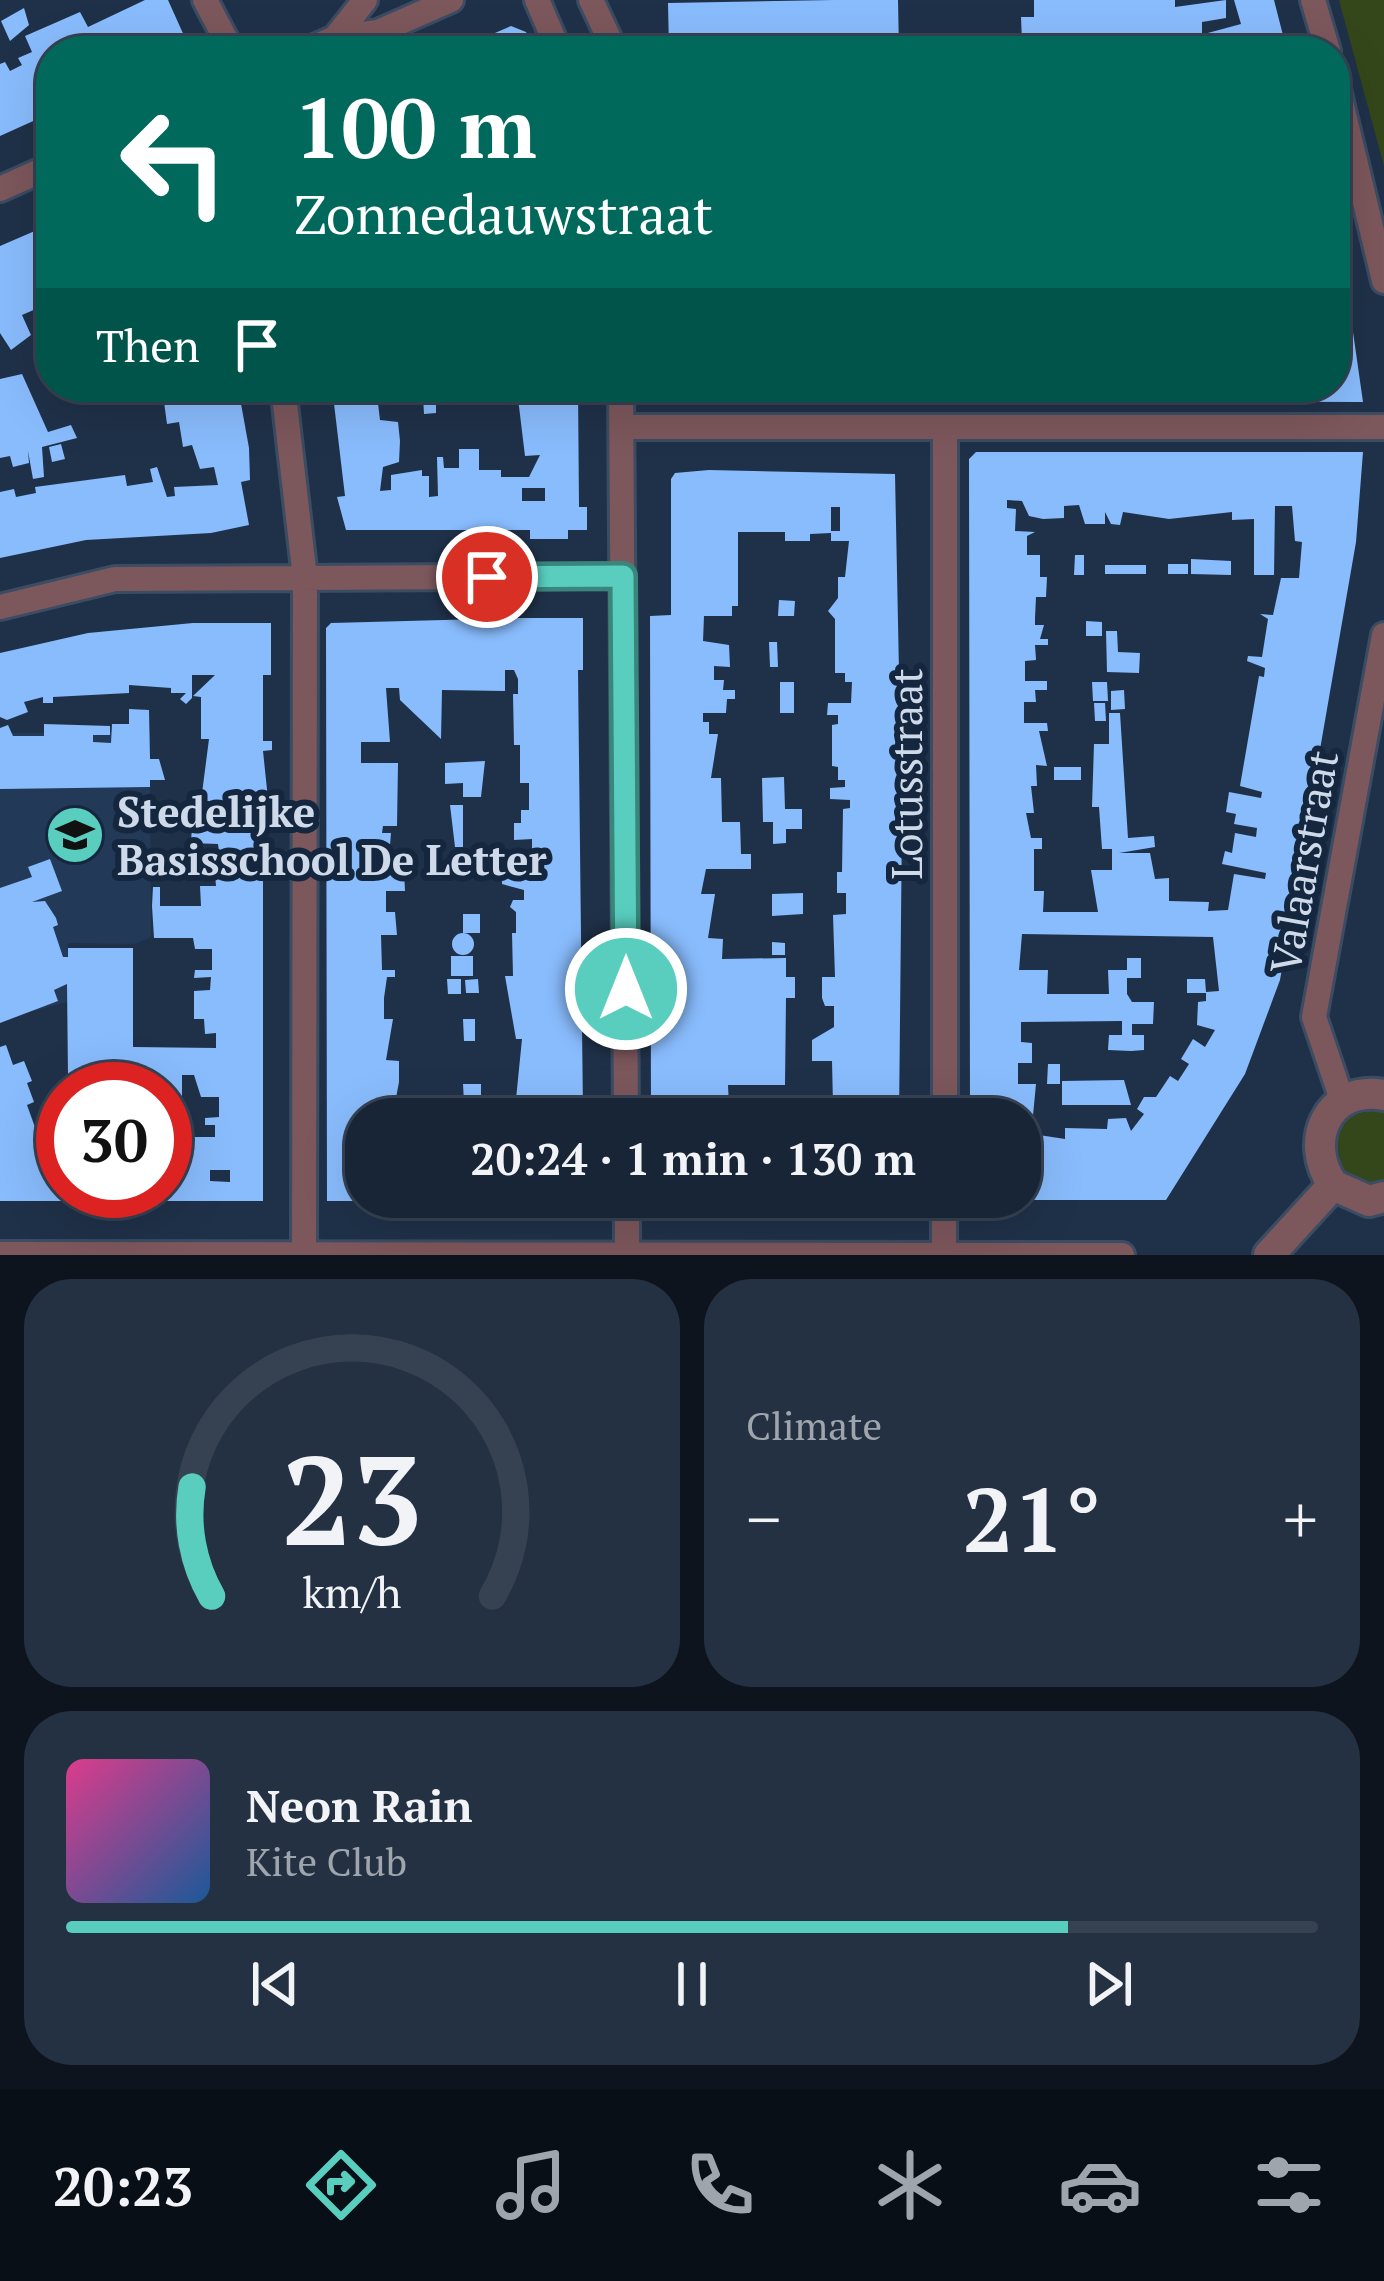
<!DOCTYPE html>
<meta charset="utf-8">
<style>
:root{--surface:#172537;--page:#243142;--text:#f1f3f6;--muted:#9ea5ad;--line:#364252;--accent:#59cebf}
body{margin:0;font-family:"PT Serif",serif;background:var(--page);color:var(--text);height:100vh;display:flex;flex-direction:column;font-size:45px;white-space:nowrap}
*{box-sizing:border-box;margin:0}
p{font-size:39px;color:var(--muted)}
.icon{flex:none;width:66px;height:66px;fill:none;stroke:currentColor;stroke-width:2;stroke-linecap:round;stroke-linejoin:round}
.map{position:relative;height:1255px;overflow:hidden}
.side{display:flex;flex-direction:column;gap:24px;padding:24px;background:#0d141e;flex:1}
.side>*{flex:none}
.hud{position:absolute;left:36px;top:36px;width:1314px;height:366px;border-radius:48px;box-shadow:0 12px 48px #0002,0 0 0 3px var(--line);background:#00695c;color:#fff;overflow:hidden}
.speed{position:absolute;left:36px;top:1062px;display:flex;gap:24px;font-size:60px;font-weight:700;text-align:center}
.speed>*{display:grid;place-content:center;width:156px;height:156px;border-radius:50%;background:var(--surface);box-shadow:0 12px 48px #0002,0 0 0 3px var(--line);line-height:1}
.speed .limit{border:18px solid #d22;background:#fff;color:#111}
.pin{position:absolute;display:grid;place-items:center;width:102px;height:102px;color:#fff;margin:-51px;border:6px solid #fff;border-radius:50%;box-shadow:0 3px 12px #0007}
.me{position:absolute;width:132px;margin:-66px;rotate:0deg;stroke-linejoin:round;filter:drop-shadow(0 0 9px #0008)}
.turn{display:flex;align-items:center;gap:42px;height:252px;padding:0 60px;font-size:54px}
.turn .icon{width:156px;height:156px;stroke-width:2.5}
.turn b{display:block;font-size:84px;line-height:102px}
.then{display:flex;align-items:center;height:114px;padding:0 60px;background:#0003;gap:24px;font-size:45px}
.big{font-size:90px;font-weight:800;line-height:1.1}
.side .widget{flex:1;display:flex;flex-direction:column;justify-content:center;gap:18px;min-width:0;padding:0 42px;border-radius:48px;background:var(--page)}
.side .dial{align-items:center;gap:0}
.dial svg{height:312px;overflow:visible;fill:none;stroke:var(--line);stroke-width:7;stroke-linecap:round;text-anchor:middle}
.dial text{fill:var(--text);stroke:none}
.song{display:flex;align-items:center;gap:36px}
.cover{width:144px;height:144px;border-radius:18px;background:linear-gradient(135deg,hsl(330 70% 55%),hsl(210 70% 35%))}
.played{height:12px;border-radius:6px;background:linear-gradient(90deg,var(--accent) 80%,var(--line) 80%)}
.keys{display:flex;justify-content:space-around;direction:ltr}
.heat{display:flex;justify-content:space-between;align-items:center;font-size:66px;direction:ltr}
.side .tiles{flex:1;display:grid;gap:24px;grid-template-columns:1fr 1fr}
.widget:last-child{grid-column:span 2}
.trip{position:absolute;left:345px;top:1098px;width:696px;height:120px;border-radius:48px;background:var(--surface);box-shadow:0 12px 48px #0002,0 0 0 3px var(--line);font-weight:800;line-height:120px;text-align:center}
.menu{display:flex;height:192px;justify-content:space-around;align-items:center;background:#090f16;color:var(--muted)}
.menu .icon{width:84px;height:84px}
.menu .active{color:var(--accent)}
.menu b{font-size:54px;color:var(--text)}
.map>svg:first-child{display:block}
.built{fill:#223957}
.green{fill:#34471a}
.building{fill:#89bcfd;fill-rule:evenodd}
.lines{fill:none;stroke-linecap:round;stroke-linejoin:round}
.minor-casing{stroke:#3b4c63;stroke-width:30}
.tertiary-casing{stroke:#3b4c63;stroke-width:36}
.minor{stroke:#7c575c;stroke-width:24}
.tertiary{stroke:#7c575c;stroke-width:30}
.route-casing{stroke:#3a867c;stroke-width:30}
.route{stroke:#59cebf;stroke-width:21}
.labels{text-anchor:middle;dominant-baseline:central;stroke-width:12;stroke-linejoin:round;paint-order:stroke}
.street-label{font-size:42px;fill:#cedaea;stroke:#15273f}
.poi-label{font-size:42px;font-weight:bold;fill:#cedaea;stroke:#15273f;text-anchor:start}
</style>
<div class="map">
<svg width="1384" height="1255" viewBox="0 0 1384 1255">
<rect width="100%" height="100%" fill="#1f3149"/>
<path class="built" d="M150,732L151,937L135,944L68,943L67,1002L0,1020V733Z"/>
<path class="green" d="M1339,0H1384V166Z
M1374,1110L1384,1112V1181L1362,1183L1342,1170L1336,1135L1350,1116Z"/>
<path class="building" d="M145,0H168L190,49L51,51V113L0,136V64L5,62L10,71L22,65L18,58L32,52L25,36L80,12L88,27Z
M834,0H898L899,51H669L668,3Z
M1034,0H1175V7L1226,0V18L1202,22V34L1176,37V51L1034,49V41L1022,42L1021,17H1034Z
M1234,0H1274L1287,51H1208L1204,34L1241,24Z
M24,8L29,25L10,41L1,21Z
M511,26L526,32L535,51H453Z
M51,224V293L42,297L45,305L22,315L31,335L11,350L0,333V246Z
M1347,290L1363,402L1014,401L1013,387H1335V293Z
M22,374L48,432L71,425L77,438L42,447L44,477L33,479L28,451L29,463L13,467L10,456L0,458V379Z
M90,387H103L106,398L93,401Z
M162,387H238L249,448L250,480L241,482L249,525L211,533L86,540L0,558V492L14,489L16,497L36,493L35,487L125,475L127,486L153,482L150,469L157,467L167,497L175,496L174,487L218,485L214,467L200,469L192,445L183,447L179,422L167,424Z
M332,387H408V391L377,395L380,420L398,422L400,441L399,462L383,467L380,491L391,490V475L422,470V476H429V497L438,496L437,457H443L444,468H459V449H479V470H501V477H529L540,455L525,456L517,390L578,387L579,507H587V530H568V539H530V530H346L337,497L345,496ZM522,488H545V501H522Z
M725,387H1008V393H981V402H725Z
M436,395V413L424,414L423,396Z
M61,444L65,459L52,462L49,447Z
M976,452H1363L1356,542L1280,980L1245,1074L1166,1200H1020V1163H1024V1148L1032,1149L1039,1135L1065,1139V1128L1107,1129L1108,1119L1126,1118L1131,1131L1144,1114L1137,1109L1144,1097H1156L1170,1076L1178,1081L1189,1064L1181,1059L1193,1039L1205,1047L1215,1030L1197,1025L1198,1002L1206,1001V993H1187V979H1205L1206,992L1219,991L1213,937L1022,934L1019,970H1048L1047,994H1109L1108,970H1127V958H1141V978H1127V994L1132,1002H1154L1153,1024H1132V1035H1144V1050L1131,1051L1108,1050L1109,1035H1122V1021L1021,1022V1042L1032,1043V1063H1018V1084H1036L1032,1126L1020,1133V1119H970L969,459ZM1007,500L1022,501L1029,516L1043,519L1064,518V506L1079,505L1085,524H1105V512L1111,524L1120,525L1123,512L1169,519L1232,512V520L1254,519V575H1274L1275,506H1292L1295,541L1302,542L1299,578H1281L1273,615L1260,614L1268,619L1262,657L1248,656L1247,661L1265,668L1264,677L1259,676L1240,786L1262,792L1261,798L1229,792L1226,812L1236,814L1234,824L1257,828L1256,837L1235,833L1232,853L1225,851L1222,864L1266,873L1265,879L1234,874L1228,910L1208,911L1209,902L1169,901V878L1155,879L1150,853H1119L1155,847L1154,836L1128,838L1120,713H1109V744H1094L1092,807H1099L1102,849H1112V870H1091L1098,912H1043L1044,891H1034V849H1042V838H1031L1026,813H1034L1031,786H1037L1036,765L1047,766L1039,731H1048L1047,723H1024V702H1036L1035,690H1047V681H1025V661L1036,660L1035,645H1048V639H1040L1044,625H1035V618L1036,597H1046L1047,577H1040V555H1027V536L1035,532L1015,531L1016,509L1007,508Z
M709,470L895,474L902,820L899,1119H843V1105H833L832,1061H812V1040L834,1027V1006H825L822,998V977H835L833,915L846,914V893H837V872H842L843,809L850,808V800L830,799V788L845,787V780H838V767L832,766V725L838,724V715H827L828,703H851L852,682H845V673H835V619L828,611L838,598V577H845L849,541H831V533L810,534V541H785V532H738V606H732V616H704L703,641L729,645L730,667L714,666V680H724L723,690H735V699H727L726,713H703V722H709V734H718L711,778H721L722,822H740L741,854H751V869H706L701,894H715L708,938L723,939L722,959L786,958V977H795V998H786L785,1085H728L729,1106H710V1119H651L650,616L671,615V479L675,473ZM831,507H840V531H831Z
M1075,555H1084V575H1074Z
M1191,559L1231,561V575L1191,574Z
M1168,564H1188V574H1168Z
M1105,565H1146V574H1105Z
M779,600L795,601L794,616H778Z
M517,618H583V670H578L583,1113L579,1119H514L522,1039H516L505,976H513L512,933H516V912L510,907L513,900H524V890L502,884V864H532V839L514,840V823H521V810H529V783H520V745H514L513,694H518V679L514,670H505V691L442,690L441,739L400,700L399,688H386L390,742H361V763H398L397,826H383L382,833H391L388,870H404L405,891H386V912H395L397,935H381L382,970H395V977H387L384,998V1019H393L386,1060L399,1061V1082L392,1119H366V1201H327L326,628L331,623Z
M1086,621L1102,622V636H1086Z
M193,623H271V675H263V741H272V750L263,751L268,799L263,801V1201H0V1047L6,1045L13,1065L24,1061L32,1081L27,1083L34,1102L27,1105L41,1144L37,1162H48V1141L53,1139L57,1151L63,1150V1191H165V1151H188V1137H215V1125H205V1118L219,1117V1097H201L194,1075H182V1097L145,1089V1075H123V1089H94V1076H68L67,984L54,990L58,1001L0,1023V888L32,877L28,867L50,859L62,891L32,902L45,901L56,918L58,925L53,927L63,957H68V948H133V1047L216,1048V1033L205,1034L204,1019H194V991L210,990L211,977L194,978L195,970H212V949H195L193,938H154L152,906L153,887H160V906H201L200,886H216L213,853L219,852L218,844L191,843L192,824L206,823L213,812V801H201L209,739H201V697L193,696L215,675H192V698L186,704L180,699L186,693H171V688L129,685V693L53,697V703H43V697L24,702L28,712L7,720L0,717V653L88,633ZM210,1170H230V1182L210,1181Z
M1106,631H1117L1118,652L1140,653L1139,673L1107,672Z
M769,642H777L778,667H770Z
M780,682H794V713H780Z
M1092,682H1107L1108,701H1093Z
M1124,690L1125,709L1111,710V691Z
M1094,703H1105L1106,721H1095Z
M129,709L149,710L150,759H159L165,780H150V787L0,789V728L8,725L13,736H44V724L110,726V735H93V742L111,743L112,724H129Z
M485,761L481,797H463V783L445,784V763Z
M1054,767H1081V780H1054Z
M784,777L785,809H802V829H786V843L773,844V822H763L762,778Z
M150,801H159V824H151Z
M450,805H463V847H455Z
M803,893V914L772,916V894Z
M463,914H480V933H463Z
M452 944a11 11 0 1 1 22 0a11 11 0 1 1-22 0Z
M772,942L785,943V955H772Z
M451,956H473V976H451Z
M447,979H461V994H448Z
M478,979L479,993H466L465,980Z
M463,1019H475V1041H464Z
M1048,1064H1060V1084H1047Z
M1124,1080L1131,1105H1062V1081Z
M463,1084H481V1097L489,1102H464Z
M421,1102H441V1119H421Z"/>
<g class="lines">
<defs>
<path id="minor" d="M205,0L232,51
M537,0L559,51
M591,0L615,51
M1313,0L1328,51
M335,38L365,0
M305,51L335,38L378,32L451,0
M1335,77L1384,281
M0,189L51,166
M283,387L305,578L304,1255
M621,387L626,1119
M622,427H1384
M0,607L115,579L623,576
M1342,1100L1314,1017L1384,635
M945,1119V428
M627,1197V1254
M0,1254L1122,1255
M944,1254V1197"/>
<path id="tertiary" d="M1384,1095C1327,1085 1303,1142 1333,1185L1369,1201L1384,1197
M1269,1255L1333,1185"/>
</defs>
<use href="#minor" class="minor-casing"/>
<use href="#tertiary" class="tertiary-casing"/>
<use href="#minor" class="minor"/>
<use href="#tertiary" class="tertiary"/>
</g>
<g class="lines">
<defs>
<path id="route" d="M487,577L623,576L626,989"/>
</defs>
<use href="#route" class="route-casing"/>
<use href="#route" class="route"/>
</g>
<defs>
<symbol id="school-disc" viewBox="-11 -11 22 22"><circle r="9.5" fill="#59cebf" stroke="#15273f"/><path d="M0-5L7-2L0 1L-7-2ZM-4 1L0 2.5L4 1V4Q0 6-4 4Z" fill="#111"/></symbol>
</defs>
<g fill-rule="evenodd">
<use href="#school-disc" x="42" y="802" width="66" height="66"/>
</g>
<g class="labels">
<g class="street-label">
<text transform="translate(906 774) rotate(-90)">Lotusstraat</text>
<text transform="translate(1303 862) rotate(-80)">Valaarstraat</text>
</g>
<g class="poi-label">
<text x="117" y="811">Stedelijke<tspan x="117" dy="48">Basisschool De Letter</tspan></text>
</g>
</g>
</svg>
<div class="speed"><div class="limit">30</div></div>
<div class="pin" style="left:487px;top:577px;background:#d93025"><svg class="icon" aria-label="arrive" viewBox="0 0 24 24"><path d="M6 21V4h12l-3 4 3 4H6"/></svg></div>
<svg class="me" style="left:626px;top:989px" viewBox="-20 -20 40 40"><circle r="17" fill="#59cebf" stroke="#fff" stroke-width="3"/><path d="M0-11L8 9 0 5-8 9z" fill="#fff"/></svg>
<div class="trip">20:24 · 1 min · 130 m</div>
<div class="hud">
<div class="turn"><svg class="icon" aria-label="left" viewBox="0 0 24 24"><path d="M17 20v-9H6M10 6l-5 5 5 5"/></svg><div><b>100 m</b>Zonnedauwstraat</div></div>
<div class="then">Then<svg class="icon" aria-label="arrive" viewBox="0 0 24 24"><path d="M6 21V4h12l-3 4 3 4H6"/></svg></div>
</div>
</div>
<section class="side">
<div class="tiles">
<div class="widget dial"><svg viewBox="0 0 100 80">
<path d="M14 69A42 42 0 1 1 86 69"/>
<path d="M14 69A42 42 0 0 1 9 41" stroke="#59cebf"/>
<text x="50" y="56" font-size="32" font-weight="700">23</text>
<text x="50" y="72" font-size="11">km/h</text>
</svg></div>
<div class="widget"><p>Climate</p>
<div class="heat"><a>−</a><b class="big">21°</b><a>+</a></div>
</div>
<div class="widget">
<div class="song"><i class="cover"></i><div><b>Neon Rain</b><p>Kite Club</p></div></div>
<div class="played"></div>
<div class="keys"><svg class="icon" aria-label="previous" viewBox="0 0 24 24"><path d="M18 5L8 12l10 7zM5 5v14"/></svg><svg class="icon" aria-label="pause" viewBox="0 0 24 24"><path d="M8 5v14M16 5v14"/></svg><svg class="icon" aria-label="next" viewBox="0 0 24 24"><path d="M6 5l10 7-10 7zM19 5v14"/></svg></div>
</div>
</div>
</section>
<nav class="menu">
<b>20:23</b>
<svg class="icon active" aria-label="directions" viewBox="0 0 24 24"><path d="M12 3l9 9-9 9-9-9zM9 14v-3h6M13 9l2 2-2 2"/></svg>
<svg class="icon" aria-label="music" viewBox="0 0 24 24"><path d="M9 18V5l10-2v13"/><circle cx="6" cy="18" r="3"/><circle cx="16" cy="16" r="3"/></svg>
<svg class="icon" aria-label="phone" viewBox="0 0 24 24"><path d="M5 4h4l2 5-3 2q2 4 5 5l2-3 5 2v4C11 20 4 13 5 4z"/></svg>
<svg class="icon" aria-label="climate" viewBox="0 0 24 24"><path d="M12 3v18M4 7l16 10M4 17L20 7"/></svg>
<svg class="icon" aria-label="car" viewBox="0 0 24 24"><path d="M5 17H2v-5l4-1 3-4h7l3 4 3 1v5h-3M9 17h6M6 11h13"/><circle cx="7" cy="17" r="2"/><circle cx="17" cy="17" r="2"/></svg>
<svg class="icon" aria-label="filters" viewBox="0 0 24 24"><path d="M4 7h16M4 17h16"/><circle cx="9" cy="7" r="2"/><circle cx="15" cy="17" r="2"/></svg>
</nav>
